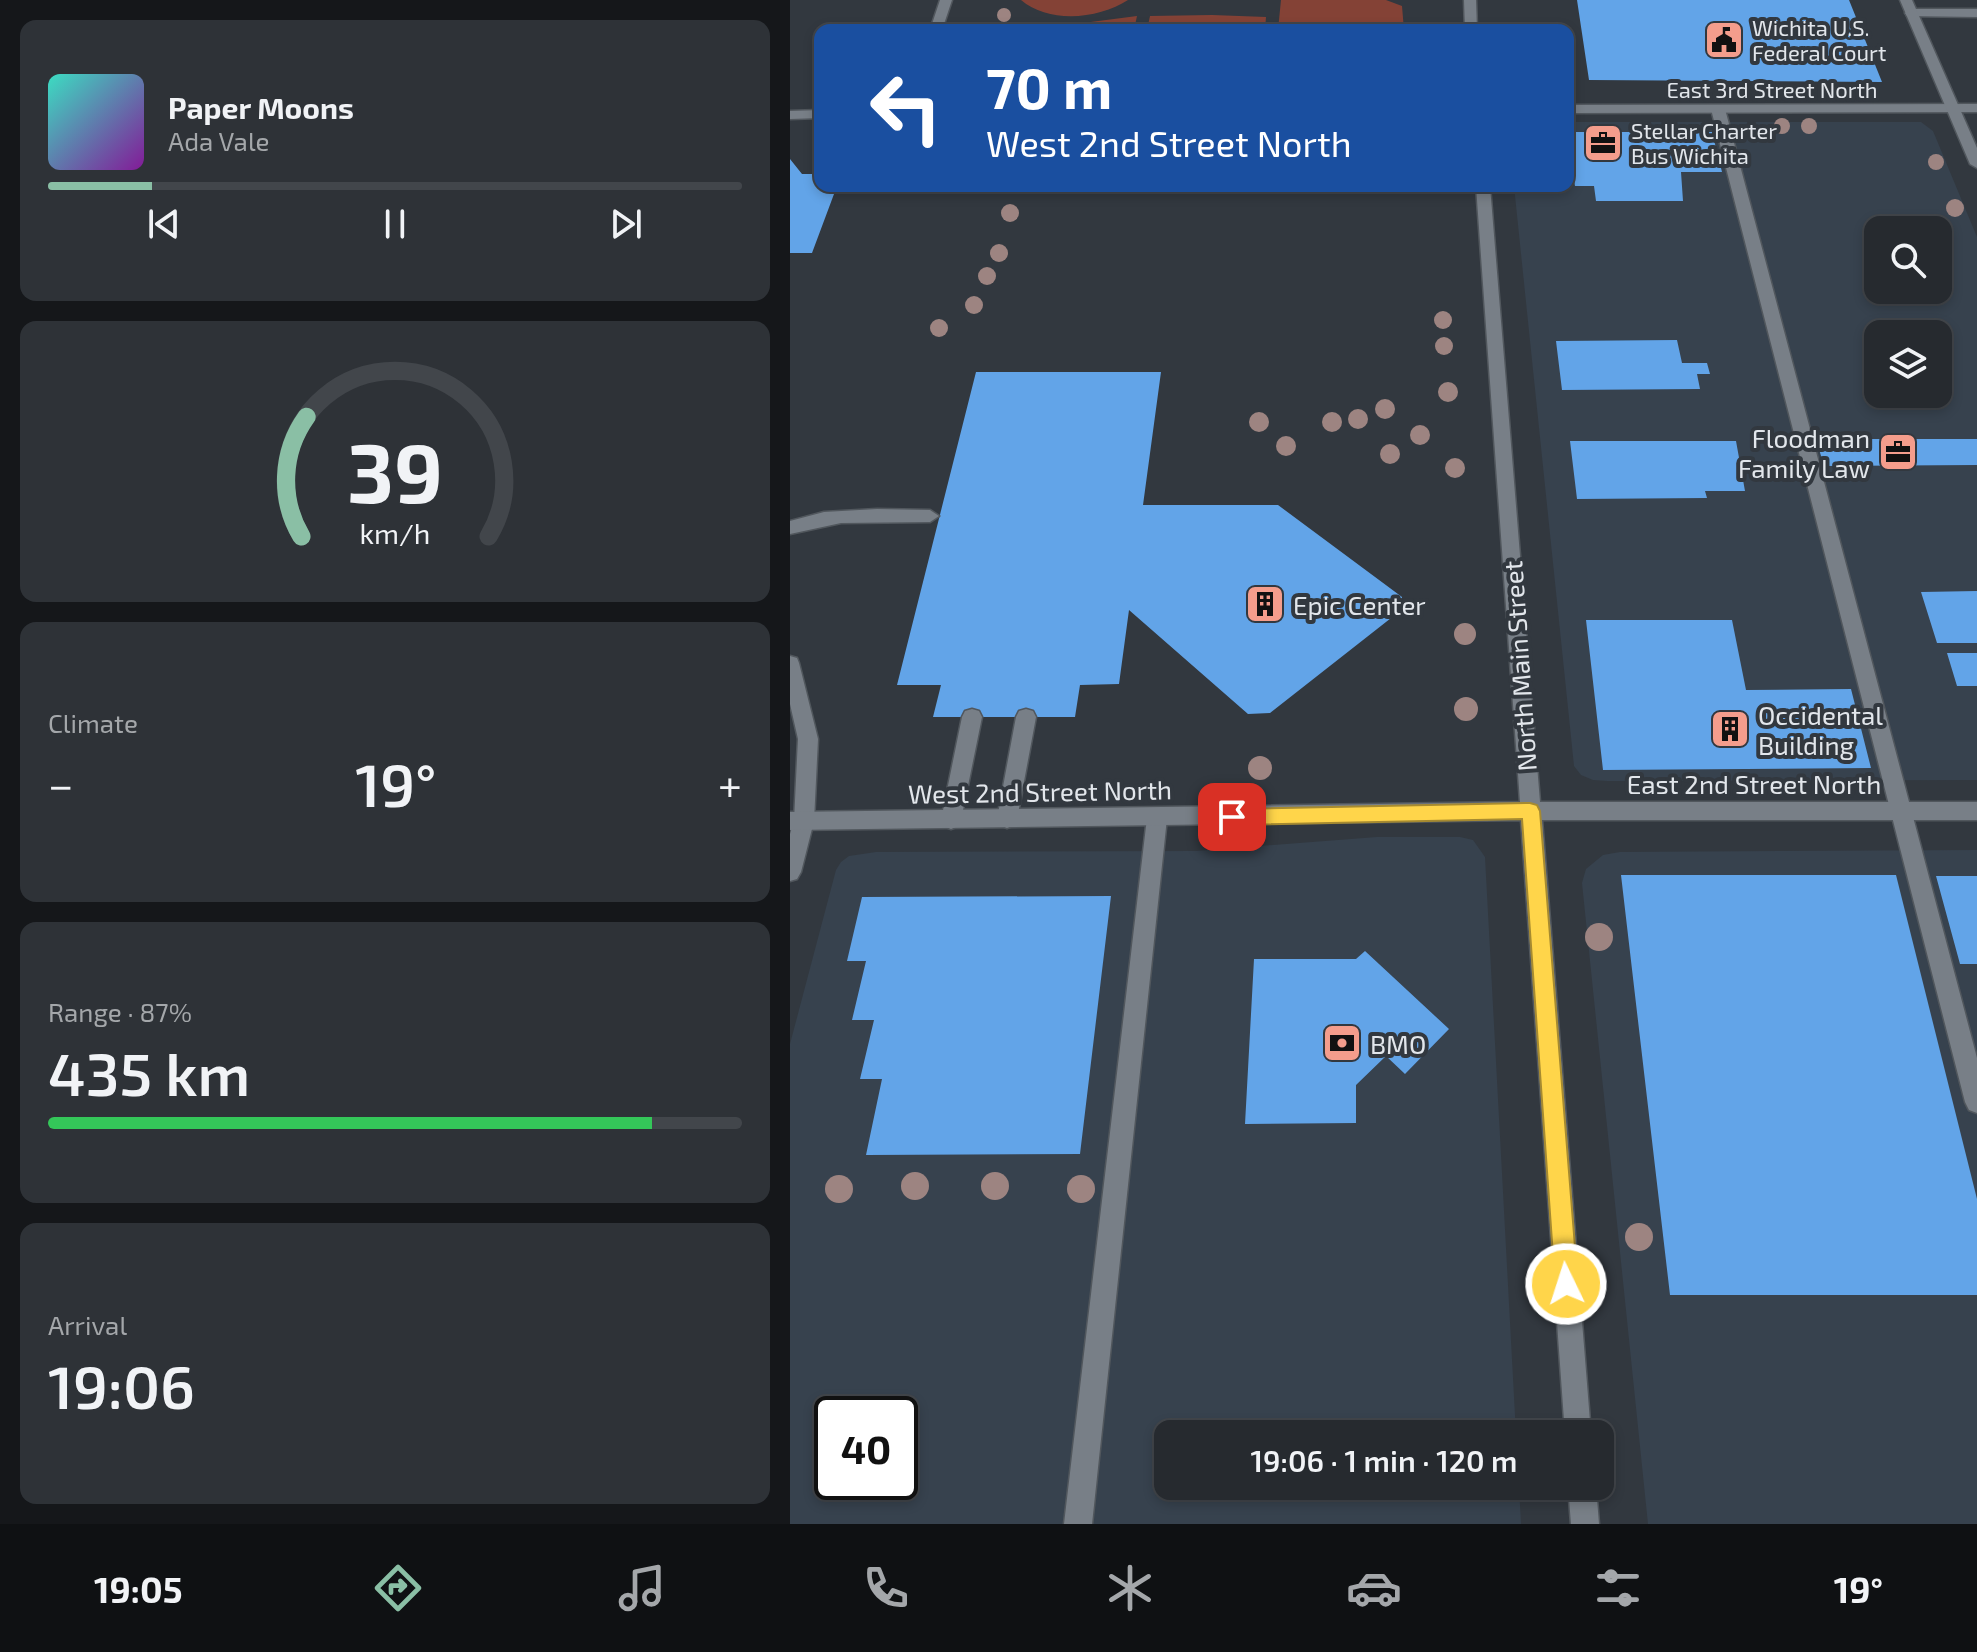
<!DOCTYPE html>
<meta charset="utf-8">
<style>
:root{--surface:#262a2f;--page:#2e3237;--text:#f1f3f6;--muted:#a4a7aa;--line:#42464b;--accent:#8abfa5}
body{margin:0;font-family:"Exo 2",sans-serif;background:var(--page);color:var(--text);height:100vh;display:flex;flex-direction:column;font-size:30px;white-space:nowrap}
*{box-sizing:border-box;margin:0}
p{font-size:26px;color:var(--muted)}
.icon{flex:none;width:44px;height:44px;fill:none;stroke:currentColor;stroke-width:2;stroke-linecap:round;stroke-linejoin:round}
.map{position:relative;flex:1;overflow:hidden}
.side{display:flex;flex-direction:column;gap:20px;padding:20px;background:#15171a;width:790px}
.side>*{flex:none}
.hud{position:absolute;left:24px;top:24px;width:760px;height:168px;border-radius:16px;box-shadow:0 4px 12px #0003,0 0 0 2px var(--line);background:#1a4fa0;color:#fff;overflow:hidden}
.fabs{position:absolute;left:1074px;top:216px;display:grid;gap:16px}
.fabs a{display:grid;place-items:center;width:88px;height:88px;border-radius:16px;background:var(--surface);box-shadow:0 4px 12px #0003,0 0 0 2px var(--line);font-size:40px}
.speed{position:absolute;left:24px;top:1396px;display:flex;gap:16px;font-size:40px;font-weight:700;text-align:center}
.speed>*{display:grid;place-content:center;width:104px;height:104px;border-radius:50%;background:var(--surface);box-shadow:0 4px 12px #0003,0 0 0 2px var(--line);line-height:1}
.speed .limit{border:4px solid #111;border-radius:12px;background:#fff;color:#111}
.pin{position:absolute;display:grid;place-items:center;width:68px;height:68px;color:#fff;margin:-34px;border-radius:16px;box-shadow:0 4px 12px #0006}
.me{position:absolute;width:88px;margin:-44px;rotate:356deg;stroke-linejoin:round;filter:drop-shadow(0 0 6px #0008)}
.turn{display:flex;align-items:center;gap:28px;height:168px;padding:0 40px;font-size:36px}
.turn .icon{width:104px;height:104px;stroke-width:2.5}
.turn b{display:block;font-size:56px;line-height:68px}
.big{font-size:60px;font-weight:600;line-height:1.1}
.side .widget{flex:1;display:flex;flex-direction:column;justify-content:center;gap:12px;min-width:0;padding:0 28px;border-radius:16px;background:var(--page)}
.side .dial{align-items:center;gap:0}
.dial svg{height:208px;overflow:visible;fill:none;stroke:var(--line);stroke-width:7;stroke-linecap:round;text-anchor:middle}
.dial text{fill:var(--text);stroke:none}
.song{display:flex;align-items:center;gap:24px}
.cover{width:96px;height:96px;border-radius:12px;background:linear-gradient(135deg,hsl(170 70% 55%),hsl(290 70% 35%))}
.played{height:8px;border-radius:4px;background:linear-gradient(90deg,var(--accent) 15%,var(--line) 15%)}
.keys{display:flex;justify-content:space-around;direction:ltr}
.heat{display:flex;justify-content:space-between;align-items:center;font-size:44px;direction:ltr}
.charge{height:12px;border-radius:6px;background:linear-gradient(90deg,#34c759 87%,var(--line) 0)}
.trip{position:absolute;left:364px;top:1420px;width:460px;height:80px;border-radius:16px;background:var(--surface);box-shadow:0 4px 12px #0003,0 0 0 2px var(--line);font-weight:600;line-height:80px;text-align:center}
.tabs{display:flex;height:128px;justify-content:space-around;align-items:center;background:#0f1113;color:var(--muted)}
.tabs .icon{width:56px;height:56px}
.tabs .selected{color:var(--accent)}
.tabs b{font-size:36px;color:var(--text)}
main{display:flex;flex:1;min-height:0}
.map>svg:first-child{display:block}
.built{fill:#37424e;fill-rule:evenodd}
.green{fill:#844236}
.building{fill:#62a4e8}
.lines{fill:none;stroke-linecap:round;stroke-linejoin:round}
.service-casing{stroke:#51575d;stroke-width:3}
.minor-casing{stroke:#51575d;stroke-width:3}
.tertiary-casing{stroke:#51575d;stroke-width:3}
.service{fill:#787f87;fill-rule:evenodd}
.minor{fill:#787f87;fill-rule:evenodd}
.tertiary{fill:#787f87;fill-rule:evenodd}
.tree{fill:#9d8481}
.route{fill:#ffd54a;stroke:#a68a30;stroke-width:2}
.labels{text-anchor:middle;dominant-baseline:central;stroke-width:8;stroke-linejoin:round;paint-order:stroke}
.far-poi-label{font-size:22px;fill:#e2e6eb;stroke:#32383f;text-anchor:start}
.far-street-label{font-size:22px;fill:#e2e6eb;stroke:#32383f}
.poi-label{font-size:26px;fill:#e2e6eb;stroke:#32383f;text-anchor:start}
.street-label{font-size:26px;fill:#e2e6eb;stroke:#32383f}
</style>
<main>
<section class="side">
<div class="widget">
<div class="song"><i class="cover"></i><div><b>Paper Moons</b><p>Ada Vale</p></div></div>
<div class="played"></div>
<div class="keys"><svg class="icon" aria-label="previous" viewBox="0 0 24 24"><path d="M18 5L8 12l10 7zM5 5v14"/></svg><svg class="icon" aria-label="pause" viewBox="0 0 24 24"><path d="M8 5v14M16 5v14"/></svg><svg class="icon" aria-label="next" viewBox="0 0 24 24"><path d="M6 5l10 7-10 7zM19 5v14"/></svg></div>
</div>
<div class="widget dial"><svg viewBox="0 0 100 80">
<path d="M14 69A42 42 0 1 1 86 69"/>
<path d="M14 69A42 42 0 0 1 16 23" stroke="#8abfa5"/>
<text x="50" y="56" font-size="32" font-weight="700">39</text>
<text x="50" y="72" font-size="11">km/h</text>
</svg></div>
<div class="widget"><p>Climate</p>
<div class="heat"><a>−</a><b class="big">19°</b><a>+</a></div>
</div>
<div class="widget"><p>Range · 87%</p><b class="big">435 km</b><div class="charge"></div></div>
<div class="widget"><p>Arrival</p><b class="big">19:06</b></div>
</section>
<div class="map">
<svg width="1187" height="1524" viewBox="0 0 1187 1524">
<rect width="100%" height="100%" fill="#32383f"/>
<path class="built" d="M778,122H1131L1143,131L1187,237V780L818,781L803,780L791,775L784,766L724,186H778ZM1088,230H1148V290H1088ZM1088,334H1148V394H1088Z
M587,837H670L683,840L695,857L726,1434H378V1486H729L731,1524H0V1044L46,870L51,862L59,856L86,852L406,851ZM42,1414H110V1482H42Z
M1187,850V1524H858L792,883L796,869L813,855L830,852Z"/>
<path class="green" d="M231,0H338C309,19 259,24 231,0Z
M491,0H596L612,6L614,30H488Z
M422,15L476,17L475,30H357L360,16Z
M347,16L344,30H239Z"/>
<path class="building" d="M787,0H1059L1092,82L799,80Z
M778,132H922L932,172H891L893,201H806L804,186H785L783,174H778Z
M0,159L12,174H30V186H47L22,253H0Z
M887,340L892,363H917L920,374H907L910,389L772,390L766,341Z
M186,372H371L353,505H488L612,597L610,611L480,713L458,714L339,610L329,684L290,685L285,717H143L151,685H107Z
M1026,439H1187V465L1034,466Z
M780,441H946L955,491H915L917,498L787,499Z
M1187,591V643H1147L1131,592Z
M796,620H942L956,690L1061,689L1081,768L813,770Z
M1157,653H1187V686H1167Z
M831,875H1106L1187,1199V1295H880Z
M1146,876H1187V964H1170Z
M321,896L290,1154L76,1155L92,1079H70L84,1020H62L76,961H57L72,897Z
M575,951L659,1029L615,1074L596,1056L566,1085V1123L455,1124L464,959H566Z"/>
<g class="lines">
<defs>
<path id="service" d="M150,0H162L152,30H140Z
M1121,9H1187V17L1117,16L1115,13Z
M923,106L935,109L1187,1058V1113L1179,1110L1175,1102L921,109Z
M87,509L140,510L149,516L140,522L51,523L0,534V521L34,512Z
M182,709L189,711L192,717L171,820L168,826L161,829L154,826L151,820L172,717L175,711Z
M236,709L243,711L246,717L227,819L224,825L217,828L210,825L207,819L226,717L229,711Z
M367,809L374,812L377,818L302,1524H274L357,818L360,812Z"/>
<path id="minor" d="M1187,104V112L778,113V105Z
M30,110V118L0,119V111Z
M0,656L7,658L9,663L28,739L24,821L11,872L7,879L0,881V834L4,821L8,739L0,704Z"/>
<path id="tertiary" d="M674,0H686L687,30H675Z
M1110,0H1122L1187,148V168L1180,164Z
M686,186H700L750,802H1187V820H752L801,1434H775L731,820L0,830V812L730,802Z
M778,1486H806L809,1524H781Z"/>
</defs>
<use href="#service" class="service-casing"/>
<use href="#minor" class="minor-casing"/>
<use href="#tertiary" class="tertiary-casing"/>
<use href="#service" class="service"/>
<use href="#minor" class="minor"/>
<use href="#tertiary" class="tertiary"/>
</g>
<g class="tree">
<circle cx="214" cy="15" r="7"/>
<circle cx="992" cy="126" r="8"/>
<circle cx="1019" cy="126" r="8"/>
<circle cx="1146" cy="162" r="8"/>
<circle cx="1165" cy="208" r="9"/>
<circle cx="220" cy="213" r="9"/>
<circle cx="209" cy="253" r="9"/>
<circle cx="197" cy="276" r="9"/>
<circle cx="184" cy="305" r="9"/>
<circle cx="653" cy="320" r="9"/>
<circle cx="149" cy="328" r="9"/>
<circle cx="654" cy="346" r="9"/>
<circle cx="658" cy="392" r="10"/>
<circle cx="595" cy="409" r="10"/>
<circle cx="568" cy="419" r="10"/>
<circle cx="469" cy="422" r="10"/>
<circle cx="542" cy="422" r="10"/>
<circle cx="630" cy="435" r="10"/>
<circle cx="496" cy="446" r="10"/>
<circle cx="600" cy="454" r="10"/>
<circle cx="665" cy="468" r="10"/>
<circle cx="675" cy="634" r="11"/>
<circle cx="676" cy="709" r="12"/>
<circle cx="470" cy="768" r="12"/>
<circle cx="809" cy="937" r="14"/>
<circle cx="125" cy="1186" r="14"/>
<circle cx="205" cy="1186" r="14"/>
<circle cx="49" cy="1189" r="14"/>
<circle cx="291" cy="1189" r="14"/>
<circle cx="849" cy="1237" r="14"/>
</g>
<path class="route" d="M740,803L747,805L750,811L788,1284L784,1292L776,1295L768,1292L765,1284L732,819L442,825L435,823L433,817L435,811L442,809Z"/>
<defs>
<symbol id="civic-square" viewBox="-11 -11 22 22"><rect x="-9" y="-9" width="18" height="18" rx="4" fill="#f49d8c" stroke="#32383f"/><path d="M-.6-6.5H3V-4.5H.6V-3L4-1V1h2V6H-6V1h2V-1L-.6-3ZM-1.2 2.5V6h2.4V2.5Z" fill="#111"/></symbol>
<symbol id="office-square" viewBox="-11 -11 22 22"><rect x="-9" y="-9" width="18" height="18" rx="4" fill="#f49d8c" stroke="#32383f"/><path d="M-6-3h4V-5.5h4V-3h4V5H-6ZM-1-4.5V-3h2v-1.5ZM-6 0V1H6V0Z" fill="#111"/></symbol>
<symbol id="building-square" viewBox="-11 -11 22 22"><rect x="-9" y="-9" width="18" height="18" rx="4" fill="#f49d8c" stroke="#32383f"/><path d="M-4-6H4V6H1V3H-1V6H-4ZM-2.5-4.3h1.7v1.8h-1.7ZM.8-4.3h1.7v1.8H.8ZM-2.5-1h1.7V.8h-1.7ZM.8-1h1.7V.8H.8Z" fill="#111"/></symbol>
<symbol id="bank-square" viewBox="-11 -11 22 22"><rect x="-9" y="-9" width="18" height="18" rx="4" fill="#f49d8c" stroke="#32383f"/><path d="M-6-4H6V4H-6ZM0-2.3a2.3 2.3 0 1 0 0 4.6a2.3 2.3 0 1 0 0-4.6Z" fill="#111"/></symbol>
</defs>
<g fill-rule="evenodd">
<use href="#civic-square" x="912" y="18" width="44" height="44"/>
<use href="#office-square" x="791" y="121" width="44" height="44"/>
<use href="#office-square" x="1086" y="430" width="44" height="44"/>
<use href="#building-square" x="453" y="582" width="44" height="44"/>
<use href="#building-square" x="918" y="707" width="44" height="44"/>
<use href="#bank-square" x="530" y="1021" width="44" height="44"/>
</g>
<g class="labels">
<g class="far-poi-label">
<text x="962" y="27">Wichita U.S.<tspan x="962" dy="25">Federal Court</tspan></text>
<text x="841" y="130">Stellar Charter<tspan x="841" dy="25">Bus Wichita</tspan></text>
</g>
<g class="far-street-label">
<text x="982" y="89">East 3rd Street North</text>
</g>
<g class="poi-label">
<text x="1080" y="437" text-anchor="end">Floodman<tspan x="1080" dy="30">Family Law</tspan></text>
<text x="503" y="604">Epic Center</text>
<text x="968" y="714">Occidental<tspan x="968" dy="30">Building</tspan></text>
<text x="580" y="1043">BMO</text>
</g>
<g class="street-label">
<text transform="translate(729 666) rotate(-94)">North Main Street</text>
<text x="964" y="783">East 2nd Street North</text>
<text transform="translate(250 791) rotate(-1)">West 2nd Street North</text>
</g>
</g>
</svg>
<div class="fabs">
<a><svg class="icon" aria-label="search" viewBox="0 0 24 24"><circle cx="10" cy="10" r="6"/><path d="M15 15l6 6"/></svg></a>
<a><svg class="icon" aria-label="layers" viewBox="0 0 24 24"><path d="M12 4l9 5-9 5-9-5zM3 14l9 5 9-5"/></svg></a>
</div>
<div class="speed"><div class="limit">40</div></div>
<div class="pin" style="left:442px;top:817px;background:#d93025"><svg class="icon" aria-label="arrive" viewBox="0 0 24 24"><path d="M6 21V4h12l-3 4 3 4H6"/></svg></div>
<svg class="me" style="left:776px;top:1284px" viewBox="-20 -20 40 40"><circle r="17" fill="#ffd54a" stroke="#fff" stroke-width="3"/><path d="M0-11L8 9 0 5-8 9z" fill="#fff"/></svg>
<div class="trip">19:06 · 1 min · 120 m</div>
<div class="hud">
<div class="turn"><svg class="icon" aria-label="left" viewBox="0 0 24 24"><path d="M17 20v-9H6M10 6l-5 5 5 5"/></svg><div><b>70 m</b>West 2nd Street North</div></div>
</div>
</div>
</main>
<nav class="tabs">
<b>19:05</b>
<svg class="icon selected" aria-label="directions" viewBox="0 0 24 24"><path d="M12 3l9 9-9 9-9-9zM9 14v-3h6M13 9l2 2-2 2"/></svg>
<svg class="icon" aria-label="music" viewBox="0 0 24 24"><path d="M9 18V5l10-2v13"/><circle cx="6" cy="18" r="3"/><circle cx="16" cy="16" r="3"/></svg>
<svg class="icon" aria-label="phone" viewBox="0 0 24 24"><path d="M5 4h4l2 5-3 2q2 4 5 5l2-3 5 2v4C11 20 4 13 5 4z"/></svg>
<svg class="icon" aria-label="climate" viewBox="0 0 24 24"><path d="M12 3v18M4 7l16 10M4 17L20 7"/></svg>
<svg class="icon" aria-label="car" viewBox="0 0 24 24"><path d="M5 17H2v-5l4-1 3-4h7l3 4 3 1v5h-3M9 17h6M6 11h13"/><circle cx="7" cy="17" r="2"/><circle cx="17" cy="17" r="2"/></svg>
<svg class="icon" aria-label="filters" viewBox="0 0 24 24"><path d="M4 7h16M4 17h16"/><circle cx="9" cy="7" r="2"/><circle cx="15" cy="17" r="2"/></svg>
<b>19°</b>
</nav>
